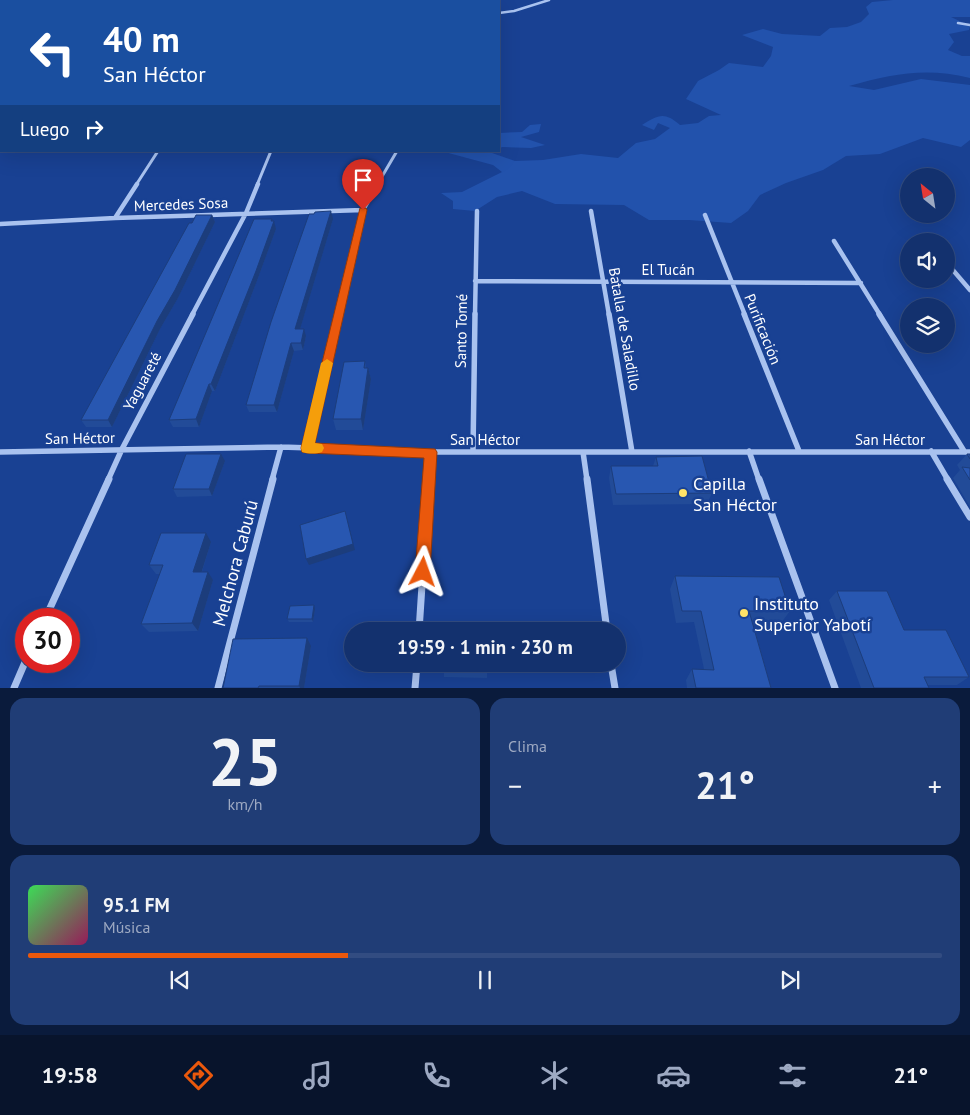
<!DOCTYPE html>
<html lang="es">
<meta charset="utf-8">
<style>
:root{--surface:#13316e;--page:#203d76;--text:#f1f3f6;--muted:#9da9c2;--line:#324c81;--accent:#ea580c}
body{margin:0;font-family:"PT Sans",sans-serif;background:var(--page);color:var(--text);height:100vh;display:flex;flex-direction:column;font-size:19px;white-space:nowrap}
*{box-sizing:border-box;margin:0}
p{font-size:16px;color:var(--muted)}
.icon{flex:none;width:28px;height:28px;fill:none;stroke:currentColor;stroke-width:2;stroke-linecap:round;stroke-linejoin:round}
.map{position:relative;height:688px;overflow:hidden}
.sheet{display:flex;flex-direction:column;gap:10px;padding:10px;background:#0a1b3c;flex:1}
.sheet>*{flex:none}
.hud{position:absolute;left:0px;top:0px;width:500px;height:152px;box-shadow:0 5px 20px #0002,0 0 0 1px var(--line);background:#1a4fa0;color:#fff;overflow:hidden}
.needle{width:32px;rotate:330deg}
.controls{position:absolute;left:900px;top:168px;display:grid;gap:10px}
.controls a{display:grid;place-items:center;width:55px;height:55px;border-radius:50%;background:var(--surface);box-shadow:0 5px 20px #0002,0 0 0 1px var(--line);font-size:25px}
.speed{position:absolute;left:15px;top:608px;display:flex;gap:10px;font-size:25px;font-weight:700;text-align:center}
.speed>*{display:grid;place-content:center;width:65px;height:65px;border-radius:50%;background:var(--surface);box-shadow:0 5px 20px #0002,0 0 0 1px var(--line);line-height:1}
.speed .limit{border:8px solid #d22;background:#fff;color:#111}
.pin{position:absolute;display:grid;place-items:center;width:42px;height:42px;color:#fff;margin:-51px -21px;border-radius:50% 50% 50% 0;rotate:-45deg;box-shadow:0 0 5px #0007}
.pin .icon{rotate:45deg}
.me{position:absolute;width:55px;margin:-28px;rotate:4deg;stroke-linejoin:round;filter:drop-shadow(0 0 4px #0008)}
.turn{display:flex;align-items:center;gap:18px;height:105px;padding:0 20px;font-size:22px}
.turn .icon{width:65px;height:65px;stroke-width:2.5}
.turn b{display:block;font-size:35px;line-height:42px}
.then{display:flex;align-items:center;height:48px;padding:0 20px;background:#0003;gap:10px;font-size:19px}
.big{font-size:38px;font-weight:700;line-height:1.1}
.sheet .widget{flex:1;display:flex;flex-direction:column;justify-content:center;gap:8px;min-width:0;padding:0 18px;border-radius:15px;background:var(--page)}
.sheet .dial{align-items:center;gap:0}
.dial b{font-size:65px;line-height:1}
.song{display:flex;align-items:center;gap:15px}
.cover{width:60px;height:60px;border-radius:8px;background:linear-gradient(135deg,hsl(130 70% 55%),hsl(330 70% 35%))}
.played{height:5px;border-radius:2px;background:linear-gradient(90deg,var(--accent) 35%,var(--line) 35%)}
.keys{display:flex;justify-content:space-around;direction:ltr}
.heat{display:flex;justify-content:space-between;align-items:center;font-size:28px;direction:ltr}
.sheet .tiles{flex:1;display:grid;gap:10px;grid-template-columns:1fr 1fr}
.widget:last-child{grid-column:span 2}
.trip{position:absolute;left:344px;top:622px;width:282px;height:50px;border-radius:25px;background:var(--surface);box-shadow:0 5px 20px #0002,0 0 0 1px var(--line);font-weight:700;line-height:50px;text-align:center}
.menu{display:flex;height:80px;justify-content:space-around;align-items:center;background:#08142c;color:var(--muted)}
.menu .icon{width:35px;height:35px}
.menu .active{color:var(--accent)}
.menu b{font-size:22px;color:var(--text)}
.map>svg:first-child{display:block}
.green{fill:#2252ac}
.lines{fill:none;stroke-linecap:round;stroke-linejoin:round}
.street-far4{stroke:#a9c2ef;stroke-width:2.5}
.street-far3{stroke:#a9c2ef;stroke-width:3}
.street-far2{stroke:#a9c2ef;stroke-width:4.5}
.street-far1{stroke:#a9c2ef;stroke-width:5.5}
.street{stroke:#a9c2ef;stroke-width:7}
.wall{fill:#224b98}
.shaded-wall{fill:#1c3d7c}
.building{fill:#2857b1;stroke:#1c3d7c}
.route{fill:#ea580c;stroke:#983908}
.slow{fill:#f59e0b}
.poi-dot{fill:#ffe368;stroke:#194193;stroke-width:2}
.labels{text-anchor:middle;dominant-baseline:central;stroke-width:5;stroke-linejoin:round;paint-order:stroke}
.street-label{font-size:15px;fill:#fff;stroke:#194193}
.near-poi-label{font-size:18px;fill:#fff;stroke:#194193;text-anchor:start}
.near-street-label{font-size:18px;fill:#fff;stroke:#194193}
</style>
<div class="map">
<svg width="970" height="688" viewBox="0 0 970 688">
<rect width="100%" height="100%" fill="#194193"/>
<path class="green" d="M893,0H970V17H951L970,26L969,30L949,34L954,42L948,50L962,56H970V78C926,67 892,74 849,86L874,90L921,79L970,85V140L961,147L923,138L880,154L846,156L823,170L786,183L760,195L748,211L731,223L689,220H649L624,205L555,204L522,191L497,197L475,211L453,209V201L441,193L462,192L502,172L493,165L441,151H495L492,153L515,161L543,160L581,154L618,158L636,143L655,139L670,128L658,123L654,130L642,125C658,115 664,111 680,125L698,123L709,116L721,115L686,99L698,81L719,70L729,63L763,67L771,56L773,47L742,35L763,29L782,34L820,36L830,28L847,27L861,22L869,14L866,7L872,2Z
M541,124L539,132L521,137L545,145L531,148L502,147L499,149V133L522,132L530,125Z"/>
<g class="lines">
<path class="street-far4" d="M364,0L366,1
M164,1L171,0
M499,13L514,11L549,0
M958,23L970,25"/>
<path class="street-far3" d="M136,185L158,151
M257,185L271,151
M377,185L397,151"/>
<path class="street-far2" d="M591,211L609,315
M705,215L745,315
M115,218L137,184
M0,224L115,218L363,210
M834,241L880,315
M946,262L970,290
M475,281L861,283
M192,315L246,213L258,184
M338,315L363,210L378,184
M475,315L477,211"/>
<path class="street-far1" d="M609,314L632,452
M744,314L799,451
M879,314L964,451
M307,448L339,314
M473,451L475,314
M749,451L759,480
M931,451L948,480
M0,452L281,447L431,452H970
M583,452L587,480
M108,480L122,449L193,314
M272,480L281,447
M429,480L431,452"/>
<path class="street" d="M587,479L607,631
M759,479L835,688
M947,479L970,517
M45,619L109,479
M419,631L429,479
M611,664L615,688
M14,688L26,660
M218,688L273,479
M415,688L417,664"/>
</g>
<path class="wall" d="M212,215L215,222L178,298L160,329L112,427H86L81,420Z
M272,219L276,229L258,278L215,391H212L199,427H173L169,420Z
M333,219L300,329L306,336L303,350L294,351L277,412H249L246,405Z
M365,361L366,368H368L371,379L363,430H336L333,419Z
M967,454H970V507L953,478L960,470L957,465Z
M656,457L712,493L707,504L613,505L609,478L611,466H653Z
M225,461L212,496L177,497L173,489Z
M211,542L202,572L213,580L198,631L149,632L141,624L160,574H156L149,565Z
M675,576L790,611L781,623H753L771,688H687L686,680L692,669H704L694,622L676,623L670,589Z
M837,591L904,630L969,677L957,685H928L929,688H861L829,600Z
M315,609L313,622H289L287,619Z
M311,646L304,688H223Z
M487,664V678L444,677V672Z"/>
<path class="shaded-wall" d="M331,211L333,219L298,336L295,329Z
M212,215L215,222L178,298L160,329L112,427L108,420L157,321Z
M272,219L273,224L274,221L276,229L258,278L215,391L211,384Z
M304,329L306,336L303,350L301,343Z
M291,343L294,351L277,412L274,405Z
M368,368L371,379L363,430L361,419Z
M209,384L212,391L199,427L196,419Z
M221,454L225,461L212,496L209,489Z
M345,511L355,550L309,565L306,559Z
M206,533L211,542L199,580L193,572Z
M208,572L213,580L198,631L192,623Z
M314,605L315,609L313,622L312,619Z
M307,638L311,646L304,688H300L299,686Z"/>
<path class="building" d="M331,211L295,329H304L301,343H291L274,405H246L271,322L309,214H314L315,212Z
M196,215H212L175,290L157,321L108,420H81L189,223H192Z
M254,219H272L271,221H274L256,271L211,384H209L196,419L169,420Z
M365,361L364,368H368L361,419H333L344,362Z
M186,454H221L209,489H173Z
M967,454H970V459Z
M702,456L712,493L616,494L611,466H658L656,457Z
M962,467L970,468V480Z
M345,511L353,544L306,559L300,525Z
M161,533H206L193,572H208L192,623L141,624L163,565H149Z
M675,576L779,577L790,611H749L771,688H696L692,669L714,670L701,611H682Z
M837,591H887L904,630H946L969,677H924L929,688H874Z
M314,605L312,619H287L290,606Z
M446,626L487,627V631H446Z
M307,638L299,686H259L258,688H223L233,639Z
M444,664H487V672H444Z"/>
<path class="route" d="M360,208H366L367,210L315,443L435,449L437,452L430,572L428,577L423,579L417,577L415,572L424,458L307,453L302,452L301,448Z"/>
<path class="slow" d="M327,359L333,363L315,443L322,444L324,448L322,452C316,454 309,454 302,452L301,448L321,363Z"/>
<g class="poi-dot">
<circle cx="683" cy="493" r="5"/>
<circle cx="744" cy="613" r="5"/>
</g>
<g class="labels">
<g class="street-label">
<text transform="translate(181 204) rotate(-2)">Mercedes Sosa</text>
<text x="668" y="269">El Tucán</text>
<text transform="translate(625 329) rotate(80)">Batalla de Saladillo</text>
<text transform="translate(763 329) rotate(68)">Purificación</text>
<text transform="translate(461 331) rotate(-89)">Santo Tomé</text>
<text transform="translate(142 381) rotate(-62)">Yaguareté</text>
<text transform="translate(80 438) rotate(-1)">San Héctor</text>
<text x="485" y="439">San Héctor</text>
<text x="890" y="439">San Héctor</text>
</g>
<g class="near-poi-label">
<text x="693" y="483">Capilla<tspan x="693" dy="21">San Héctor</tspan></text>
<text x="754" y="603">Instituto<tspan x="754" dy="21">Superior Yabotí</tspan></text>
</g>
<g class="near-street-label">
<text transform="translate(235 563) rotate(-75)">Melchora Caburú</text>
</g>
</g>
</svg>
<div class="controls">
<a><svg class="needle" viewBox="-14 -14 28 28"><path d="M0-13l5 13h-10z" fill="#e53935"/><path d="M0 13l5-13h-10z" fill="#9da9c2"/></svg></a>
<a><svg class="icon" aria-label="sound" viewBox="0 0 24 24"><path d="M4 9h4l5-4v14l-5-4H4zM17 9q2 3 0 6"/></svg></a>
<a><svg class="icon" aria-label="layers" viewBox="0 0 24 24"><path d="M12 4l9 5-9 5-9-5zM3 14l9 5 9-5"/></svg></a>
</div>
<div class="speed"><div class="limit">30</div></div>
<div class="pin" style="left:363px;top:210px;background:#d93025"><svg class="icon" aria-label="arrive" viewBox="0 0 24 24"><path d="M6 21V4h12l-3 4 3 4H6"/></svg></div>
<svg class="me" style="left:423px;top:572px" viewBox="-20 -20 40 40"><path d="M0-17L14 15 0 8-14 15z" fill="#ea580c" stroke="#fff" stroke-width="4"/></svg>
<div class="trip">19:59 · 1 min · 230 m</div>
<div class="hud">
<div class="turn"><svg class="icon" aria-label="left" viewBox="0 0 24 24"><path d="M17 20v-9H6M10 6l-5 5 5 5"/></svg><div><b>40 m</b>San Héctor</div></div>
<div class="then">Luego<svg class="icon" aria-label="right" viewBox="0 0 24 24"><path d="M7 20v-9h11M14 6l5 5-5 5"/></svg></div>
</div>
</div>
<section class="sheet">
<div class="tiles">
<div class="widget dial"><b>25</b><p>km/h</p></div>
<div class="widget"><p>Clima</p>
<div class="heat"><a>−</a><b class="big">21°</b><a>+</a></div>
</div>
<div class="widget">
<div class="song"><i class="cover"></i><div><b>95.1 FM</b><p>Música</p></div></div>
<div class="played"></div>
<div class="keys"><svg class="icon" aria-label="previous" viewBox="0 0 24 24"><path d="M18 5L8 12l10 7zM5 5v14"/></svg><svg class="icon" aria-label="pause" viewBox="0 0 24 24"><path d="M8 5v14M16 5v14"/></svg><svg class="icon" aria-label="next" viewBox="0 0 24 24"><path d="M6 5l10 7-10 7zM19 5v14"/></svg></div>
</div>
</div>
</section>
<nav class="menu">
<b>19:58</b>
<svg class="icon active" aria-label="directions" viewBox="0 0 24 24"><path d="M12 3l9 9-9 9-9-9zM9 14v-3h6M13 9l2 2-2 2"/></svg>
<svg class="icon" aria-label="music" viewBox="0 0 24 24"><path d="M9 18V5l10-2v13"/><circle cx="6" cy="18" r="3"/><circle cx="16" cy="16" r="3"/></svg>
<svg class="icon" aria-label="phone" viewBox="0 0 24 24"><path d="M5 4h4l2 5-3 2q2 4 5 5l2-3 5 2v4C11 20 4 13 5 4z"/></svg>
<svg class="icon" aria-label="climate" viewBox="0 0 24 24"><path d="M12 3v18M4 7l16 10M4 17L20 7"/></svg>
<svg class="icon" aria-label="car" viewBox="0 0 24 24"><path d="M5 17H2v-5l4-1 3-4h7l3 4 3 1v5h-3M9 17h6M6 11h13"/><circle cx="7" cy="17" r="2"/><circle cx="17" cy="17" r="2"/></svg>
<svg class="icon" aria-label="filters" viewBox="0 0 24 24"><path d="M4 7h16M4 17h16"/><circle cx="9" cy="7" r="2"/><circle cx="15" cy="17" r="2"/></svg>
<b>21°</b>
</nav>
